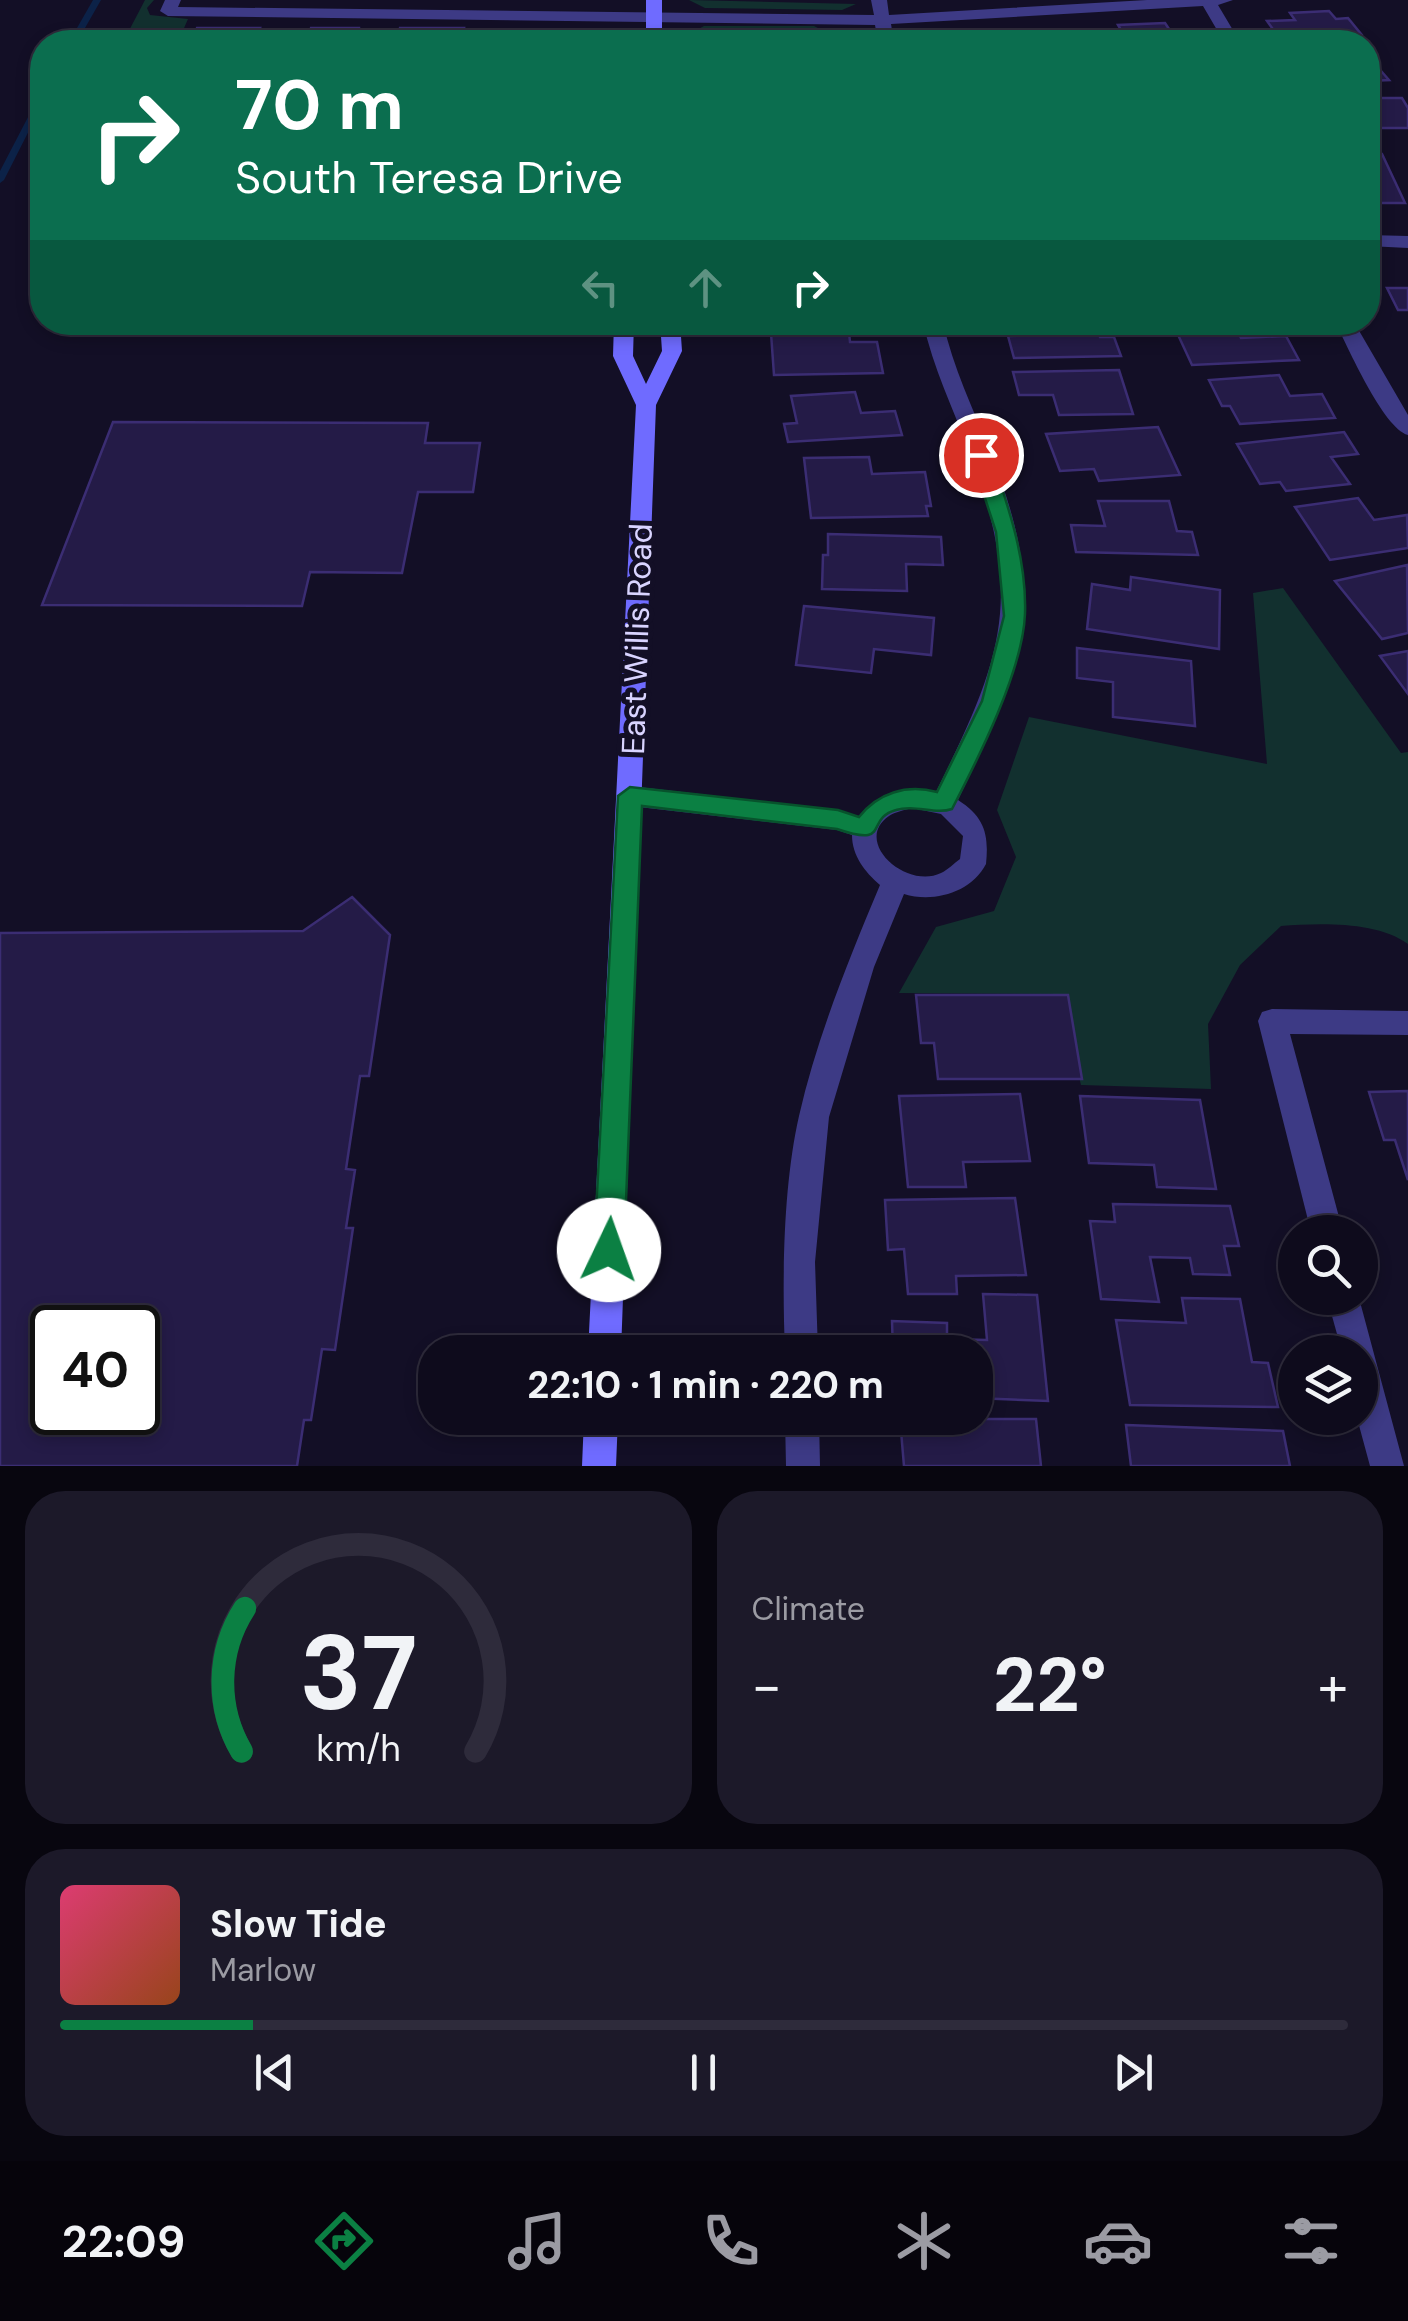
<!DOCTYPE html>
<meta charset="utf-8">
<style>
:root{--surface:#0e0b1c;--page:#1c1929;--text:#f1f3f6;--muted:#9b9ba3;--line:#2e2b3b;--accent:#0b8043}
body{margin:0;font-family:"DM Sans",sans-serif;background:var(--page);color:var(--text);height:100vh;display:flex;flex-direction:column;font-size:38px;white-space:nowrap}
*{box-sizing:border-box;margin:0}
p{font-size:32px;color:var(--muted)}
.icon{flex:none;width:55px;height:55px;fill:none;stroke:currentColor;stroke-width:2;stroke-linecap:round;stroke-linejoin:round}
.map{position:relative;height:1466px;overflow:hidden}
.sheet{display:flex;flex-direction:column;gap:25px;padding:25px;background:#08060f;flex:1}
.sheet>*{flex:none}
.banner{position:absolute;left:30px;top:30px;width:1350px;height:305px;border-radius:40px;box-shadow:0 5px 15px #0003,0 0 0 2px var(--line);background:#0b6e4f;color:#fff;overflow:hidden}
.fabs{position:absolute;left:1278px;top:1215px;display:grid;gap:20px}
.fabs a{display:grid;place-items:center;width:100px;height:100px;border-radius:50%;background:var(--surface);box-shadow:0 5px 15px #0003,0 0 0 2px var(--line);font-size:50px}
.speed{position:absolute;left:30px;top:1305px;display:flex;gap:20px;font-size:50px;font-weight:700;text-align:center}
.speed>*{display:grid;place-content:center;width:130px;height:130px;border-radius:50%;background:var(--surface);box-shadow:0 5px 15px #0003,0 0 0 2px var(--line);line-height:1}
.speed .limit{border:5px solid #111;border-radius:15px;background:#fff;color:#111}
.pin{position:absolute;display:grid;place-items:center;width:85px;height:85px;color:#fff;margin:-42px;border:5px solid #fff;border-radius:50%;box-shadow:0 2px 10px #0007}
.me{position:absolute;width:110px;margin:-55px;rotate:3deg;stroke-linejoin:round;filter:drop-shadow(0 0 8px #0008)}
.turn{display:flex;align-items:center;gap:35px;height:210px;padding:0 40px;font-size:45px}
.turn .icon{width:130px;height:130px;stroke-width:2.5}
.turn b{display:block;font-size:70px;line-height:85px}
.lanes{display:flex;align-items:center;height:95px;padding:0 40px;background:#0003;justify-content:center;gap:50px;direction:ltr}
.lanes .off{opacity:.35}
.big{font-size:75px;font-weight:700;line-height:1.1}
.sheet .widget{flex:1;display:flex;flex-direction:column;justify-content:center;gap:15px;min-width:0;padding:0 35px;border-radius:40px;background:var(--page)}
.sheet .dial{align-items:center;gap:0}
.dial svg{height:260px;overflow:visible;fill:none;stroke:var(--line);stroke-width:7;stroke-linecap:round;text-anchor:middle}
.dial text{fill:var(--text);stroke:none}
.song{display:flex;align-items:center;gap:30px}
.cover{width:120px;height:120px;border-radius:15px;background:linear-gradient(135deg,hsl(340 70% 55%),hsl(20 70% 35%))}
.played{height:10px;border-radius:5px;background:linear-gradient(90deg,var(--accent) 15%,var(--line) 15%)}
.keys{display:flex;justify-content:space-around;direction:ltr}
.heat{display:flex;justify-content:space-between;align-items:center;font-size:55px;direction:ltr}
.sheet .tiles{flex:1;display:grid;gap:25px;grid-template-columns:1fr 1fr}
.widget:last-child{grid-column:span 2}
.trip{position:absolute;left:418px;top:1335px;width:575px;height:100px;border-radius:40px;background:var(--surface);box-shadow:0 5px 15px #0003,0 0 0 2px var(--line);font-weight:700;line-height:100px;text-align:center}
.dock{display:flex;height:160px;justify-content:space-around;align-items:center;background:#06040b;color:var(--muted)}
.dock .icon{width:70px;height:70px}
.dock .selected{color:var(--accent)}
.dock b{font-size:45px;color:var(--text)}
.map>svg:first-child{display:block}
.green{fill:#12302f}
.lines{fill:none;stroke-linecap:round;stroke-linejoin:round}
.stream{fill:#0c2248;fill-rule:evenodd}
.building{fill:#241b47;stroke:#3b2d73;stroke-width:2.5;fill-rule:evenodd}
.street{fill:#3d3a85;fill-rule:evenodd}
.secondary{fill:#6f6bff;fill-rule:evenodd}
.route{fill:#0b8043;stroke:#07532c;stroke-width:2.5}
.labels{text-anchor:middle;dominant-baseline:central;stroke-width:10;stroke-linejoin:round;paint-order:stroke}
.street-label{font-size:32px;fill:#d9d4ff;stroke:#130f26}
</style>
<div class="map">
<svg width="1408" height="1466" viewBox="0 0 1408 1466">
<rect width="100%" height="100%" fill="#130f26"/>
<path class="green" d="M145,0H154L147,8L150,15L188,19L178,42H123Z
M689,0L856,4L842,10L705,8Z
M704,26H814L826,32L725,30L706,42H685L684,37Z
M1283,588L1401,753L1408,752V944C1377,921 1319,923 1281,926L1240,965L1208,1024L1211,1089L1081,1085L1059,994L899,993L936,927L994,911L1016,857L997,810L1029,717L1267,764L1253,593Z"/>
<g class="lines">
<path class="stream" d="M93,0H101L77,42H69Z
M39,96H42V105L4,180L0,183V171Z"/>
</g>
<path class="building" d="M1329,11L1336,19L1348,18L1361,34L1280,39L1267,21L1295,20L1290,13Z
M1165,23L1173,35H1183L1188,42H1128L1118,25Z
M197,28H260L256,39L245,42H190Z
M311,28H359V32H376L373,42H317L318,39H307Z
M400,28H464L461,39H451L450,42H396Z
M524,31H578L576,42H522Z
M1368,56L1389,80L1368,81Z
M1368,98H1402L1408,108V128H1368Z
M1368,153L1382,154L1405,203H1368Z
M1387,288H1408V310H1398Z
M1033,322H1095L1100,337H1114L1121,356L1014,358L1008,336L1037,335Z
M1233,322L1241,338L1286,336L1299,360L1192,365L1173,324Z
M849,332L850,342H877L883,373L774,375L771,333Z
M1119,370L1133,414L1059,415L1053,395H1019L1013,372Z
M1279,375L1290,396L1322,394L1335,418L1240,424L1230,406H1222L1209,380Z
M855,392L861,413L895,411L902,435L788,442L784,424L797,423L791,396Z
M113,422L428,423L425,443H480L473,492H418L402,573L310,572L302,606L42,605Z
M1158,427L1180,475L1099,481L1094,469L1060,471L1046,434Z
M1344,432L1358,454L1331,457L1350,484L1286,491L1280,482L1260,484L1237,444Z
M869,457L872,474L925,472L931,506H926L928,516L811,518L804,458Z
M1358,498L1374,520L1407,515L1408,548L1330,560L1295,507Z
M1098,501H1169L1177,531L1192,532L1198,555L1076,552L1071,525L1105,526Z
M828,534L941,537L943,565L906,564L907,591L822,589L823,555H828Z
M1407,565L1408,633L1382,639L1335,581Z
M1131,577L1220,590L1219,649L1087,629L1092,584L1130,590Z
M804,606L934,618L931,655L874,649L871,673L796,665Z
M1077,648L1191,661L1195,726L1113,717V682L1077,678Z
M1408,651V694L1380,656Z
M352,897L390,935L369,1076H360L346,1169L355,1170L346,1228H353L335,1350L322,1349L311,1420H304L297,1466H0V933L303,931ZM52,1328H138V1412H52Z
M916,995H1068L1082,1079H938L934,1043H921Z
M1408,1091V1180L1395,1140H1384L1369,1092Z
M1020,1094L1030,1161L963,1162L966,1187H908L899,1096Z
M1080,1096L1200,1100L1216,1189L1157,1187L1154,1165L1089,1163Z
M1015,1198L1026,1275L956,1276L957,1294H908L904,1249L888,1250L885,1200Z
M1113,1204L1230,1206L1239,1246H1224L1230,1275L1193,1274L1190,1258L1150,1257L1159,1302L1101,1299L1090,1221L1115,1222Z
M983,1294L1037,1295L1048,1401L975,1398V1352H893L892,1321L947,1323V1339L987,1340Z
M1182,1298L1240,1299L1252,1362L1268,1363L1278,1407L1130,1405L1116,1320L1186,1323Z
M900,1419H1036L1041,1466H904Z
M1126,1425L1283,1431L1290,1466H1131Z"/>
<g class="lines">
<path class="street" d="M165,0H181L178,7L874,15L871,0H887L889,15L1147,0H1233L1218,5L1240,42H1224L1203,6L891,24L894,42H878L875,25L168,16L160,11Z
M1368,235L1408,236V248L1368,246Z
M923,322H943C953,368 973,408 990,451C1050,603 1025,660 958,800C985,817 989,835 986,864C971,893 933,903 904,894L874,967L829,1117L815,1262L818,1352H785C782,1281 783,1186 799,1116C817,1037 849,959 880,885C865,872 852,856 852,835L837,830L630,806L621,803L617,796L621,789L630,786L838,810L858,817C877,794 907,785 936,792C1003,656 1025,599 969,451C953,408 933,368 923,322ZM912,808L941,814L963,836L960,859C954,863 948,870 941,873C906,890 852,841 889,816C895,812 905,810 912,808Z
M1335,322H1354L1408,415V435C1383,428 1348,347 1335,322Z
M1272,1009L1408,1011V1035L1290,1034L1343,1232H1311L1258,1021L1262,1012Z
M1327,1298H1359L1404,1466H1370L1357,1418L1360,1352H1342Z
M785,1418H819L820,1466H786Z"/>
<path class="secondary" d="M646,0H662V42H646Z
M614,322H634L633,356L646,384L662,351L660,322H680L682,351L656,405L621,1352H588L636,405L613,356Z
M584,1418H618L616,1466H582Z"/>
</g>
<path class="route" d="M981,449L991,455C1008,506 1027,559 1025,614C1023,670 978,759 952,809C935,815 915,804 896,810C864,819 892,848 837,829L642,806L624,1250L619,1259L609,1263L599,1259L594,1250L618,796L630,787L838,810L859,817C878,793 906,784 937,792L982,701L1004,616L996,532L971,455Z"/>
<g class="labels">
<g class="street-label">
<text transform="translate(637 639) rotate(-88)">East Willis Road</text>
</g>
</g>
</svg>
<div class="fabs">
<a><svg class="icon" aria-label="search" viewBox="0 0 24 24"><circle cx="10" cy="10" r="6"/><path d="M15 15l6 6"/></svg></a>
<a><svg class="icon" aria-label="layers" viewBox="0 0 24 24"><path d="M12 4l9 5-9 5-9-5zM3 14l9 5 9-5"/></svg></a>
</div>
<div class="speed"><div class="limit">40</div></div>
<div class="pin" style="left:981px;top:455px;background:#d93025"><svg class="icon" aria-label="arrive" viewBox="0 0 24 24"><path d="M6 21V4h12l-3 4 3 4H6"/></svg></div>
<svg class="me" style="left:609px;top:1250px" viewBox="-20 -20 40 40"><circle r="19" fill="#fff"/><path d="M0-13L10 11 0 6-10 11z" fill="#0b8043"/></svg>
<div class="trip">22:10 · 1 min · 220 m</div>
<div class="banner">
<div class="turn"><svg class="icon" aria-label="right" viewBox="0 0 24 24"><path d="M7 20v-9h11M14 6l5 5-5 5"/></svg><div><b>70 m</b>South Teresa Drive</div></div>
<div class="lanes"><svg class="icon off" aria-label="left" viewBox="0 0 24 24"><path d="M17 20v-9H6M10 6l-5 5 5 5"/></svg><svg class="icon off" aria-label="ahead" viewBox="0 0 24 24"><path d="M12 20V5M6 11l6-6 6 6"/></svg><svg class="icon" aria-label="right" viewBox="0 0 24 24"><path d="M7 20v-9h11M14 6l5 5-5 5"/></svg></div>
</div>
</div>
<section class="sheet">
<div class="tiles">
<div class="widget dial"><svg viewBox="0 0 100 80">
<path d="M14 69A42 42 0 1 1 86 69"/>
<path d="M14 69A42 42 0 0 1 15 25" stroke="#0b8043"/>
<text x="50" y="56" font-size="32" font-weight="700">37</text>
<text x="50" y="72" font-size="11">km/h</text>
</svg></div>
<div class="widget"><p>Climate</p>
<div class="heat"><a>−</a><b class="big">22°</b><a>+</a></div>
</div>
<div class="widget">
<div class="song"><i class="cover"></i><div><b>Slow Tide</b><p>Marlow</p></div></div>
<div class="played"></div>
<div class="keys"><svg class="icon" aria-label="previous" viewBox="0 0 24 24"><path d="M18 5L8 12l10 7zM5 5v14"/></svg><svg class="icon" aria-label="pause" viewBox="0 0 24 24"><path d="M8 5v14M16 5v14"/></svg><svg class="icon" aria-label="next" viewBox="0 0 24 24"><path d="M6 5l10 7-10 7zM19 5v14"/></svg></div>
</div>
</div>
</section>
<nav class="dock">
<b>22:09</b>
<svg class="icon selected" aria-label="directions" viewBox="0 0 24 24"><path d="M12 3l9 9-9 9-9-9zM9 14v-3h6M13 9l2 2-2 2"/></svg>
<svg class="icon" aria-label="music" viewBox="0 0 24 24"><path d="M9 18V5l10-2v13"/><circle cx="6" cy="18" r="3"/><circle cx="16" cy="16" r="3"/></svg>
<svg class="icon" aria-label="phone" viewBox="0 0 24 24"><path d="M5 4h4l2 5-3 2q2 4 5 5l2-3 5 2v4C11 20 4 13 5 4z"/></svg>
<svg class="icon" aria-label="climate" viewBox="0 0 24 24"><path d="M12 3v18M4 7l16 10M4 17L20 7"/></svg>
<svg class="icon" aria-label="car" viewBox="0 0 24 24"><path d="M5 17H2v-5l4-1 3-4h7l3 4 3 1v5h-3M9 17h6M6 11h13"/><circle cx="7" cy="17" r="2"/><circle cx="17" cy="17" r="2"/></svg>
<svg class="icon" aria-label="filters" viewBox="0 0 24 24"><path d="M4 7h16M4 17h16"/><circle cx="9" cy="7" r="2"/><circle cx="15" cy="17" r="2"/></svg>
</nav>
